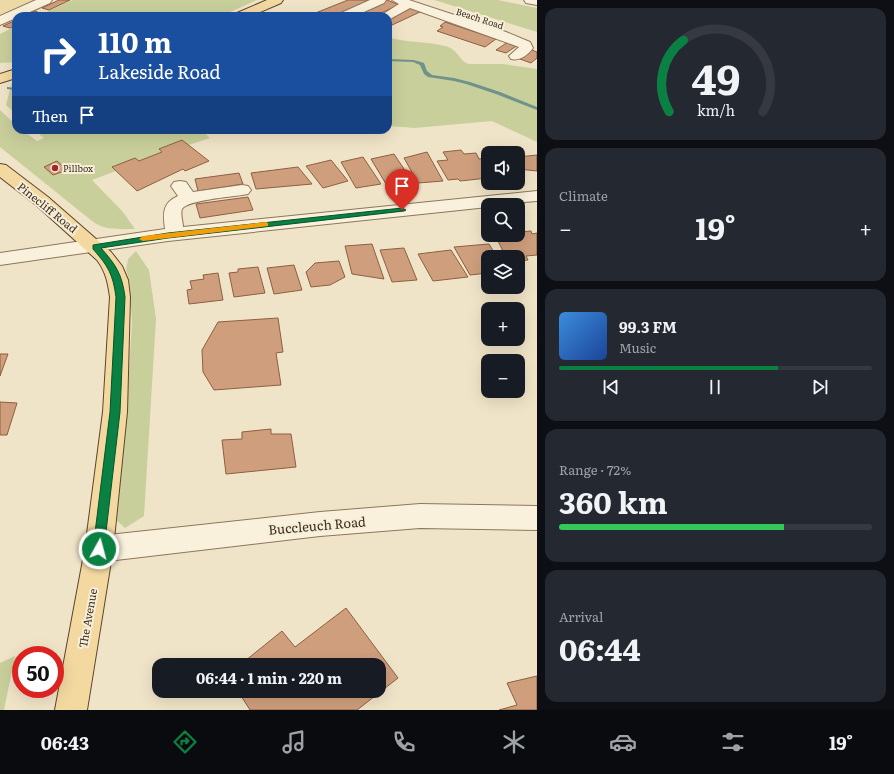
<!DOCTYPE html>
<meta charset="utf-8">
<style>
:root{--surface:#171b24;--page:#242831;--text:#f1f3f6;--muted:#9ea1a6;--line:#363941;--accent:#0b8043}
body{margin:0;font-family:Literata,serif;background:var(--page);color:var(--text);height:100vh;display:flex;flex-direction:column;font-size:15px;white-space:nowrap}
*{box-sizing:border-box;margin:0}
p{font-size:13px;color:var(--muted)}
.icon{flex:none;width:22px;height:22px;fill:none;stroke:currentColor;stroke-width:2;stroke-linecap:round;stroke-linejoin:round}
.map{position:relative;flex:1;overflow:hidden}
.panel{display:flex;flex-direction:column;gap:8px;padding:8px;background:#0d0f14;width:357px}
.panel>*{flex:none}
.top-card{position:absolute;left:12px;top:12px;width:380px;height:122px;border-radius:12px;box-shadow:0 4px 16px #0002;background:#1a4fa0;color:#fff;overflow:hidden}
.controls{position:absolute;left:481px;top:146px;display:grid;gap:8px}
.controls a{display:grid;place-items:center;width:44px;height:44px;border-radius:8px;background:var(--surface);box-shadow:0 4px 16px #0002;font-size:20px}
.speed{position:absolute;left:12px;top:646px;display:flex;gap:8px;font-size:20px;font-weight:700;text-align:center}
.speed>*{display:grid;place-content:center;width:52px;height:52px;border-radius:50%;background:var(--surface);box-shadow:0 4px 16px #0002;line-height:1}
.speed .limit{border:6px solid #d22;background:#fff;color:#111}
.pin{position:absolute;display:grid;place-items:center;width:34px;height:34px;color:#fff;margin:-41px -17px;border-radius:50% 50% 50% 0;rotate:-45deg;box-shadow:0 0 4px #0007}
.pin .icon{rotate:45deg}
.me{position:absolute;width:44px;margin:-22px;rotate:7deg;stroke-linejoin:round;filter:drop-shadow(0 0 3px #0008)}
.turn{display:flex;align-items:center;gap:14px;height:84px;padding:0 20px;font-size:18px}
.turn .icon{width:52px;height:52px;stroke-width:2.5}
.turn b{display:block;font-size:28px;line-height:34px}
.then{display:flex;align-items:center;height:38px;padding:0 20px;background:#0003;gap:8px;font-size:15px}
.big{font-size:30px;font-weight:700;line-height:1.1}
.panel .card{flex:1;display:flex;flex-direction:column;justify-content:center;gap:6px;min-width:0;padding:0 14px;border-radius:12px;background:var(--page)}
.panel .dial{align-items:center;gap:0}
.dial svg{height:104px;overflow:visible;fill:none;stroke:var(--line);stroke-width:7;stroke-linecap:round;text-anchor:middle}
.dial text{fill:var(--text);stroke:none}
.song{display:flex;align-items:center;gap:12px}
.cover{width:48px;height:48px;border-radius:6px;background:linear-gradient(135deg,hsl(210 70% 55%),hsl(220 70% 35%))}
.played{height:4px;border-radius:2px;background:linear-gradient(90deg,var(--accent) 70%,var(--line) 70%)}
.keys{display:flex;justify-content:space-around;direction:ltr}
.heat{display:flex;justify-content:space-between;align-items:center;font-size:22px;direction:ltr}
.charge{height:6px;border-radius:3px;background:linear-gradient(90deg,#34c759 72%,var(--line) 0)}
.trip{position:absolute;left:152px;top:658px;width:234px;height:40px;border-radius:12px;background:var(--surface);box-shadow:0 4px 16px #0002;font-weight:700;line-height:40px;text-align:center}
.dock{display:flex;height:64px;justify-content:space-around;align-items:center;background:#090b0e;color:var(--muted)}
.dock .icon{width:28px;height:28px}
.dock .selected{color:var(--accent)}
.dock b{font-size:18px;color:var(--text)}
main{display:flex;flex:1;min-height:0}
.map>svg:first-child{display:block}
.green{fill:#c9cf9b}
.sand{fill:#ecd9a5}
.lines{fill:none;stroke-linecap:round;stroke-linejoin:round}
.stream{fill:#6f938a;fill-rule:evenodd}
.building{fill:#cf9f7d;stroke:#8d5f41}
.minor-casing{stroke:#8d765c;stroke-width:2}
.major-casing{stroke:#5b4430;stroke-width:2}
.minor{fill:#faf1dc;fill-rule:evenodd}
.major{fill:#f3d9a0;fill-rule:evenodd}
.route{fill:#0b8043;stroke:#07532c}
.slow{fill:#f59e0b}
.poi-dot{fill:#9e2a2b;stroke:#f7eed8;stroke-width:1.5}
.labels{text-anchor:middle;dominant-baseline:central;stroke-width:4;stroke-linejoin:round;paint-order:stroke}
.far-street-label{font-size:9px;fill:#3d2e20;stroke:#f7eed8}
.far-poi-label{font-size:9px;fill:#3d2e20;stroke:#f7eed8;text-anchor:start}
.street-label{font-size:11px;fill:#3d2e20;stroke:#f7eed8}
.near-street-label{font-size:13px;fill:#3d2e20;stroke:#f7eed8}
</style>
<main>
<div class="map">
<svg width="537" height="710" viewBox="0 0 537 710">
<rect width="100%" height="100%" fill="#f0e4c8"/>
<path class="green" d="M72,0H257L221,16H38Z
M434,0H498L537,8V32Z
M16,26V62L0,63V34Z
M388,37C407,43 426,41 445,46C460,50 457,60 469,64H503L537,69V142L492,121L415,128L388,126Z
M16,81V114L6,105L12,82Z
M0,110L16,125V130H22L37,141L44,138L34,130H201L210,138L189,145L182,140L159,149L162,152L139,161L113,167L116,171L92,180L123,212L135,229C119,229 105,231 92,221L0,147Z
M136,251L149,270L156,319L144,516L125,528L116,520L115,499L127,408L132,321L129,279L126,270L128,259Z
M15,656L4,710H0V663Z"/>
<path class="sand" d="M0,0H46L0,21Z"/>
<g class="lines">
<path class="stream" d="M388,59L414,60L424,63L427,71L432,75L454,78L470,82L500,92L537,107V110L496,94L466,84L454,81L428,77L424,74L420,65L413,62L388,61Z
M7,87L16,88V90L7,89Z"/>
</g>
<path class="building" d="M59,0H70L49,10L42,8Z
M348,0H366L371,2L336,16H308Z
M387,0L399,5L374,16H351Z
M413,7L422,11L390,26L388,25V19Z
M35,11L42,14L36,16H24Z
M16,20V25L10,28L3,26Z
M445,22L496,39L485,47L437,31L443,27L440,26Z
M508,42L518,45L506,53L496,50Z
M532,50L537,52V58L531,63L520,59Z
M182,140L209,161L185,171L183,169L137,191L112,167L135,158L139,161L162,152L159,149Z
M461,150L464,154L476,153L479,159L488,158V178L460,181L458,179L448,180L437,161L448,160L443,152Z
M427,152L443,181L418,183L404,158Z
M394,154L412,181L386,184L371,159Z
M537,155V171L518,169V157Z
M363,157L381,184L356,188L341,162Z
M331,160L348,181L323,188L306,166Z
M57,161L67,170L53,175L44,167Z
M298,167L312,184L256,189L251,173Z
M239,173L243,184L198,191L195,179Z
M248,197L253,210L200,218L196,204Z
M531,231L532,234L537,233V255L526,256L528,260L518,261V257H506L498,241L512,239L510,236L520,235L519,232Z
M372,244L384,279L352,274L345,246Z
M489,244L497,257H488V273L470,275L454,247Z
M404,248L417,280L392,282L380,250Z
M451,250L468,277L433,281L418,254Z
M339,261L345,277L330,285L311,287L306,272L315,263Z
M294,265L302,290L274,294L267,268Z
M258,267L265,293L234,297L229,273L238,272V269Z
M218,273L223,300L189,304L187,290L192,289L190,281L204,279L203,275Z
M278,318L283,352L276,353L281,385L214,390L203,372L202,350L218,322Z
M0,354H8L0,376Z
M0,402L17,403L7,435H0Z
M271,429V434H291L296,467L226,474L222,440L242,439V432Z
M346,608L398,678L357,710H250L238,691H379V665H240L282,631L295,647Z
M537,676V710H499L517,705L507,683Z"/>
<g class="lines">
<defs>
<path id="minor" d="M36,0H52L50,3L21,16H16V18L0,25V16Z
M370,0H386L384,3L355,16H339L341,13Z
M392,0H409L506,32L530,42L533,48C528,55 520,61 511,59L509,56L519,47L410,8L390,19H388V16H380L399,4Z
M524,0H537V5L526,3Z
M180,181L186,182L193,192L242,185L248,186L251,190L248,194L242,195C231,197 187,200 182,209C180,214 183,222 183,227L537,191V201L488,205V207L168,241L0,265V253L165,229C163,214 162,203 178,196L171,186L174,182Z
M420,504L537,506V530L420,528L320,536L99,562L89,558L85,549L89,540L99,536L320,512Z"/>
<path id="major" d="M267,0H283L281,3L251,16H235L237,13Z
M16,69V78L0,83V74Z
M0,164L6,165L48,197L111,252L122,266L128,280L130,297L127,412L113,549L87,710H55L85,549L103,412L110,297C108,283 106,272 97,260L36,205L0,177Z"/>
</defs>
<use href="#minor" class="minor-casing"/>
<use href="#major" class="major-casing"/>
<use href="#minor" class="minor"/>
<use href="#major" class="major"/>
</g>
<path class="route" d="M402,208L406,210L404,211L168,238L101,248C116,265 122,274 125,297L120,412L104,549L103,552L99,554L95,552L93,549L110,412L116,297C113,274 108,266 93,249V245L168,233Z"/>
<path class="slow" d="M266,222L268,223V226L143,241L139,239L143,236Z"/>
<circle class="poi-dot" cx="55" cy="168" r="4"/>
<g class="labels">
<g class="far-street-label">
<text transform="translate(480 18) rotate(18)">Beach Road</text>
</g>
<g class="far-poi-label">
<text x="63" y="168">Pillbox</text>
</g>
<g class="street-label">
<text transform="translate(48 207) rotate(39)">Pinecliff Road</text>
<text transform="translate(87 618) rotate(-80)">The Avenue</text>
</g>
<g class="near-street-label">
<text transform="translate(317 525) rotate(-5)">Buccleuch Road</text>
</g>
</g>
</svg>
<div class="controls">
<a><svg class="icon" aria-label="sound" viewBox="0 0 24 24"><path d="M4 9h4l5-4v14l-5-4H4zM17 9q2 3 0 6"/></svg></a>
<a><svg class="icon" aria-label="search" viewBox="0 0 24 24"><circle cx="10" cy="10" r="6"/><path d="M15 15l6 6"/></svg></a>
<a><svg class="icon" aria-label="layers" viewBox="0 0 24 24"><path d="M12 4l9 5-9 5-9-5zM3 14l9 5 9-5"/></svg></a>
<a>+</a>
<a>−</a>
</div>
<div class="speed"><div class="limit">50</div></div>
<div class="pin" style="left:402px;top:210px;background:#d93025"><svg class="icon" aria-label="arrive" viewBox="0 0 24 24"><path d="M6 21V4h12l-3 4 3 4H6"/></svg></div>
<svg class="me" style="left:99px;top:549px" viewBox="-20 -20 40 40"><circle r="17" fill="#0b8043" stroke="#fff" stroke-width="3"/><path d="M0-11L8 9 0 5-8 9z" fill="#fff"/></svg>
<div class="trip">06:44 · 1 min · 220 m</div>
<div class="top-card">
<div class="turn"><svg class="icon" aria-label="right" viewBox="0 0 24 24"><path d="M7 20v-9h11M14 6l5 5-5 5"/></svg><div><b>110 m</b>Lakeside Road</div></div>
<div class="then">Then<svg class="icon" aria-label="arrive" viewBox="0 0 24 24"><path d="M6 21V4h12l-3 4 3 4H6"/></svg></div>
</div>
</div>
<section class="panel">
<div class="card dial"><svg viewBox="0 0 100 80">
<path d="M14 69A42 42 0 1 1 86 69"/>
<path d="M14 69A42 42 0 0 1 25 14" stroke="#0b8043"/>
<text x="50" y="56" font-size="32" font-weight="700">49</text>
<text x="50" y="72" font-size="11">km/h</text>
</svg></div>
<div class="card"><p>Climate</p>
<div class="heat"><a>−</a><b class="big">19°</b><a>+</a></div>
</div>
<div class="card">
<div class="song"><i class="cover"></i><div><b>99.3 FM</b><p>Music</p></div></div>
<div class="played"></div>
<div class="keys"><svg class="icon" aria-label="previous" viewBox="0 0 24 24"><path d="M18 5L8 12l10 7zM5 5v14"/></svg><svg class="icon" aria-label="pause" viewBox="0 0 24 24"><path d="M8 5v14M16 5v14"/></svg><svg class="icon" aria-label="next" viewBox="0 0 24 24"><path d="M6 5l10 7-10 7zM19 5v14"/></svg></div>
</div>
<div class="card"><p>Range · 72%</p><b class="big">360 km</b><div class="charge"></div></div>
<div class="card"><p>Arrival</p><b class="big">06:44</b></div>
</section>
</main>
<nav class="dock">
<b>06:43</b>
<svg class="icon selected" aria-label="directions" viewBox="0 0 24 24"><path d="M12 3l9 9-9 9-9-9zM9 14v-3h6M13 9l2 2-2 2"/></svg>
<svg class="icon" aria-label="music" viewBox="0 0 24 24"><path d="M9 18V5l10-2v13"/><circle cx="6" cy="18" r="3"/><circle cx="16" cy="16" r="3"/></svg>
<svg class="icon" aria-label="phone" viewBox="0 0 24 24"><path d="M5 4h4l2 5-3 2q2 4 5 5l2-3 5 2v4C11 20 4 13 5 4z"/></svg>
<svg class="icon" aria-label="climate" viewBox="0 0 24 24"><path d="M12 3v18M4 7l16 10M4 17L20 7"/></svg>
<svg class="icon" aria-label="car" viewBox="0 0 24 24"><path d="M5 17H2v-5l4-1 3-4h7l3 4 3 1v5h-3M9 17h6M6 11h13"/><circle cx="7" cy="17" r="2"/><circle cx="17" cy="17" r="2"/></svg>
<svg class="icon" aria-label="filters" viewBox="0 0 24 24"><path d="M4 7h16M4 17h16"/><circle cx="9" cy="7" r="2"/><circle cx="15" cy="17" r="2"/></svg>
<b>19°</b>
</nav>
